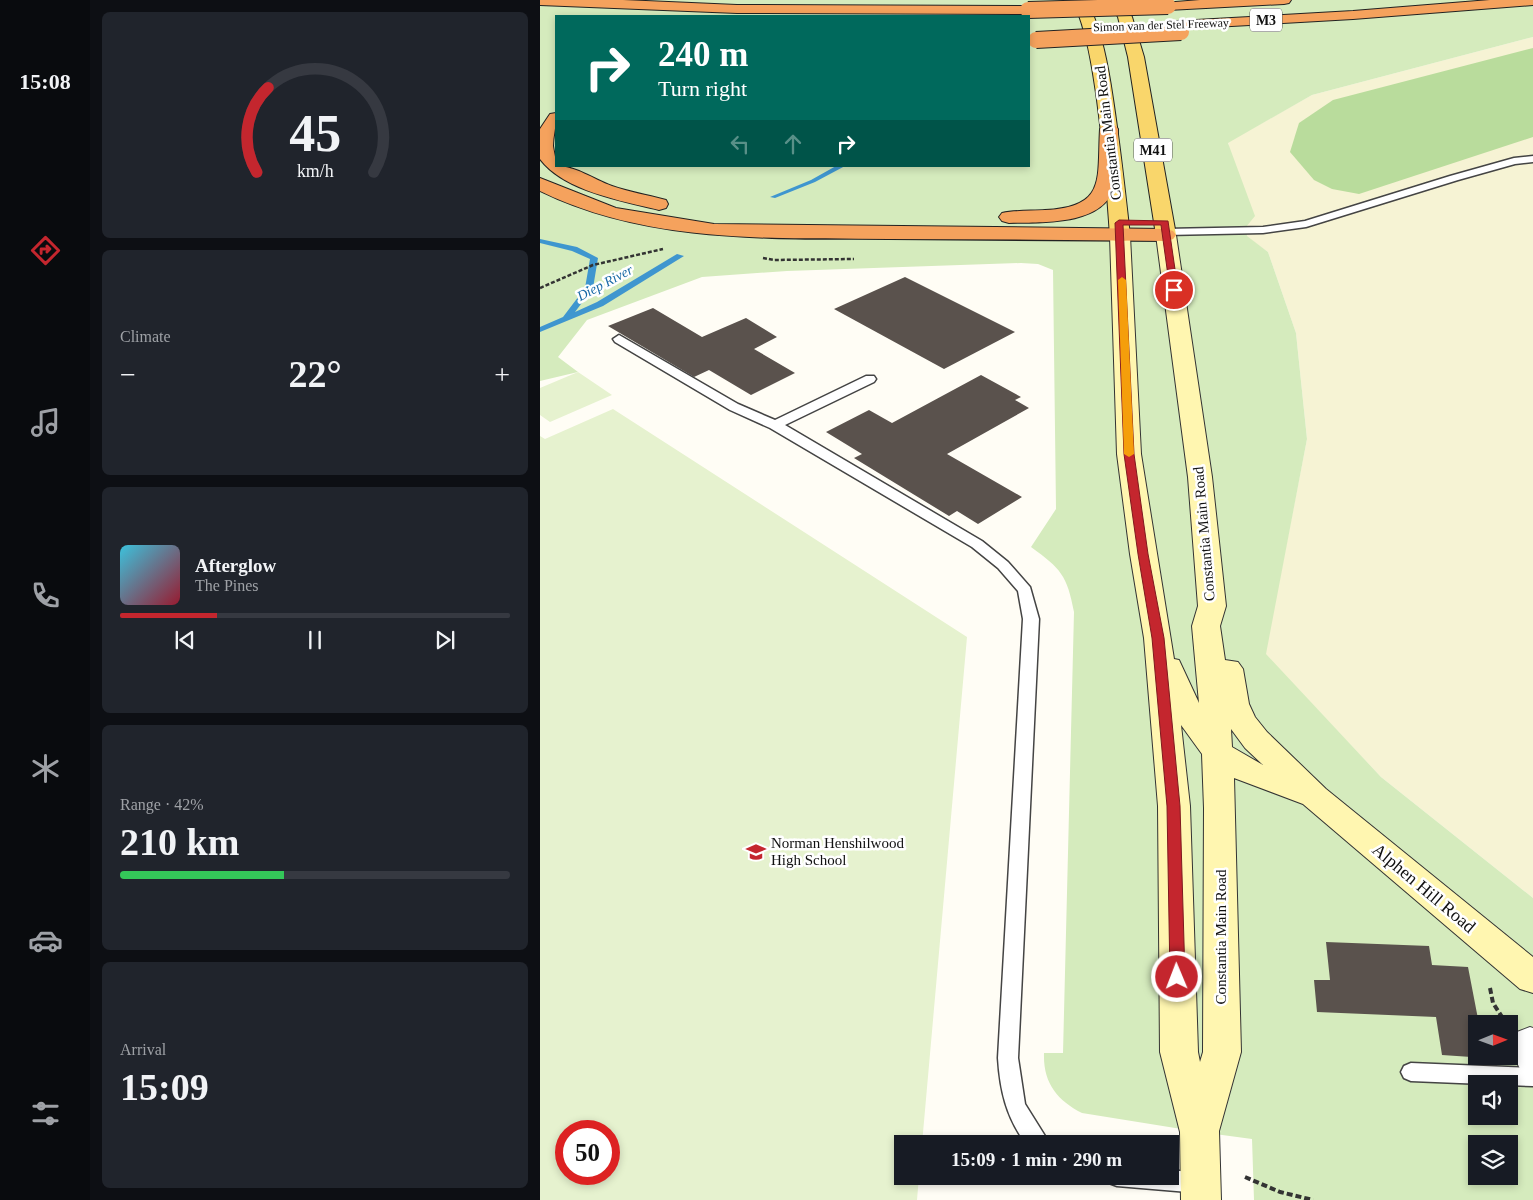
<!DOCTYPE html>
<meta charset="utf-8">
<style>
:root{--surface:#171b24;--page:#20242c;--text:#f1f3f6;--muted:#9ea1a6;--line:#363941;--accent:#c4262e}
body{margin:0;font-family:"Times New Roman",serif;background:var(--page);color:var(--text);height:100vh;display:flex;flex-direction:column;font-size:19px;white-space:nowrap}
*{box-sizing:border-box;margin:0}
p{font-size:16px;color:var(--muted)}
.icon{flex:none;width:28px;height:28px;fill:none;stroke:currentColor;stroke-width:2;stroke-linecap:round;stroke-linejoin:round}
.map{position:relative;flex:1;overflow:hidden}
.sheet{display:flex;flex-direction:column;gap:12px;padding:12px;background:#0d0f14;width:450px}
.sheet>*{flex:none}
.banner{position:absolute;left:15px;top:15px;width:475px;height:152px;border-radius:0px;box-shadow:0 2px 8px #0003;background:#00695c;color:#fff;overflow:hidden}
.needle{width:32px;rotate:89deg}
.fabs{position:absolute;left:928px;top:1015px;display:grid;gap:10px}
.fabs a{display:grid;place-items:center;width:50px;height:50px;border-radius:0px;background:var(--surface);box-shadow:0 2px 8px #0003;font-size:25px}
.speed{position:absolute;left:15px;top:1120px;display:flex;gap:10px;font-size:25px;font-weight:700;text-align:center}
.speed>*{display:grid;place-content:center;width:65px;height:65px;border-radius:50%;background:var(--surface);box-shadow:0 2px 8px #0003;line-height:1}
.speed .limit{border:8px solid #d22;background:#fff;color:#111}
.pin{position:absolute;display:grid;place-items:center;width:42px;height:42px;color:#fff;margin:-21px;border:2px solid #fff;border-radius:50%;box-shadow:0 1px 5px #0007}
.me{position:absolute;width:55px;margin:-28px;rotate:359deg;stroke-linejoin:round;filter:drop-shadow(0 0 4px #0008)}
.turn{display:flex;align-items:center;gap:18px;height:105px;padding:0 20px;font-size:22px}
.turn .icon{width:65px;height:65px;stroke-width:2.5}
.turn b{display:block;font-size:35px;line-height:42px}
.lanes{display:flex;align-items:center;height:48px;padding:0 20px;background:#0003;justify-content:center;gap:25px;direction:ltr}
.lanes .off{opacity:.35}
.big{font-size:38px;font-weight:700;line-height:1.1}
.sheet .tile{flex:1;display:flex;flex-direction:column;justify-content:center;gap:8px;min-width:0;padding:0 18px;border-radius:8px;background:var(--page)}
.sheet .dial{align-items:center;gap:0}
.dial svg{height:130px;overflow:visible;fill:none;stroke:var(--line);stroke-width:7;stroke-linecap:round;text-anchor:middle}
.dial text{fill:var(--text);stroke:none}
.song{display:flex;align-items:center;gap:15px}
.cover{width:60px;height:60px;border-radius:8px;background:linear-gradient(135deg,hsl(190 70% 55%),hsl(350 70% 35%))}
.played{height:5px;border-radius:2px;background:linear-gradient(90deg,var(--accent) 25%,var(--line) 25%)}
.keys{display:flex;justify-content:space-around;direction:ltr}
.heat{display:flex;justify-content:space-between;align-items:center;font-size:28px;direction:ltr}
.charge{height:8px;border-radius:4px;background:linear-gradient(90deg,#34c759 42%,var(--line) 0)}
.trip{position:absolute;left:354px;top:1135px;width:285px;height:50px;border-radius:0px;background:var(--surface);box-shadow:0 2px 8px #0003;font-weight:700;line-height:50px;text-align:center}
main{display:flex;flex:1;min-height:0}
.dock{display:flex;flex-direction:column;width:90px;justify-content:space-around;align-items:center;background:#090b0e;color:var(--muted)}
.dock .icon{width:35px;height:35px}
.dock .current{color:var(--accent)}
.dock b{font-size:22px;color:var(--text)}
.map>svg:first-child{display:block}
.farmland{fill:#f6f3d4}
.green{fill:#d5ebbd;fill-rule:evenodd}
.forest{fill:#b9dc9c}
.pitch{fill:#e6f2cf;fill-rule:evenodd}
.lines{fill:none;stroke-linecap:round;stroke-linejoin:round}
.stream{fill:#3f96cf;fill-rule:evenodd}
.building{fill:#5a524d}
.service-casing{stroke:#444;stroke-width:3}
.minor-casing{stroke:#444;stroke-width:2}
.secondary-casing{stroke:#333;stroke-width:2}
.primary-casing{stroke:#222;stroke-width:2}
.motorway-casing{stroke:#222;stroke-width:2}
.path-far1{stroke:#333;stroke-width:2.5;stroke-dasharray:4 2;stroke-linecap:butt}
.path{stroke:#333;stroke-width:4;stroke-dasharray:6 3;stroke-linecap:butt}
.service{fill:#fff;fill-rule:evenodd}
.minor{fill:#fff;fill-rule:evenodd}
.secondary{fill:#fff6b0;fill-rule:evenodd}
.primary{fill:#f9d66b;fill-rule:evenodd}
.motorway{fill:#f5a25d;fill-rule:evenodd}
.motorway-bridge-casing{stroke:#222;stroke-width:18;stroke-linecap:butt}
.motorway-bridge{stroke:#f5a25d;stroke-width:16}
.route{fill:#c4262e;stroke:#7f191e}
.slow{fill:#f59e0b}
.labels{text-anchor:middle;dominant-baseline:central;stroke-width:5;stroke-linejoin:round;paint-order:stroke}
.far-street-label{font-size:12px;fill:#111;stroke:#fff}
.shield{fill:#fff;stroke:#585858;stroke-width:1}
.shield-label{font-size:14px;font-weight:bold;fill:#111}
.far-water-label{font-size:14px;font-style:italic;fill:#1768a6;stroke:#fff}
.street-label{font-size:15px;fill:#111;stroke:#fff}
.poi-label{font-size:15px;fill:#111;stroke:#fff;text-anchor:start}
.near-street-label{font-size:18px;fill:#111;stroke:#fff}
</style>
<main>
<nav class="dock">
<b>15:08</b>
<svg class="icon current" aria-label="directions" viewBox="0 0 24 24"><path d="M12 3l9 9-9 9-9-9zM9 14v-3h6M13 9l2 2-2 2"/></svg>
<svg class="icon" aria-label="music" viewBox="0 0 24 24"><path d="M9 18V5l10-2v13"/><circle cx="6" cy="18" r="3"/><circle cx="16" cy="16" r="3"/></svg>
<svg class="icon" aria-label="phone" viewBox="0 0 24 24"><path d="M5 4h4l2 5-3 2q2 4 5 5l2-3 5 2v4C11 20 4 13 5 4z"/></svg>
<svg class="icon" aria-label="climate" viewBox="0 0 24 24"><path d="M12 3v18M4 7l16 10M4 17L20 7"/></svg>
<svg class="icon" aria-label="car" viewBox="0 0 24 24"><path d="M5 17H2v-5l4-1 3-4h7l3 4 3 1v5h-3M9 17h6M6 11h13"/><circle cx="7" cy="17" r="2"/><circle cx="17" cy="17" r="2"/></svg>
<svg class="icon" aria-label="filters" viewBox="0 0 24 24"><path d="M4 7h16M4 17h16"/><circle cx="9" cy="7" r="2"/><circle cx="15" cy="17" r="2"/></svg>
</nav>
<section class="sheet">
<div class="tile dial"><svg viewBox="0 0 100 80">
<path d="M14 69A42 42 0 1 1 86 69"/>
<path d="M14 69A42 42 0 0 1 21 17" stroke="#c4262e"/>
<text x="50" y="56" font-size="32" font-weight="700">45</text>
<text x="50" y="72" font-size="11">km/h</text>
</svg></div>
<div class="tile"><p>Climate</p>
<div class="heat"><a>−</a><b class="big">22°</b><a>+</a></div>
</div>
<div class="tile">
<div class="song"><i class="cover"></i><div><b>Afterglow</b><p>The Pines</p></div></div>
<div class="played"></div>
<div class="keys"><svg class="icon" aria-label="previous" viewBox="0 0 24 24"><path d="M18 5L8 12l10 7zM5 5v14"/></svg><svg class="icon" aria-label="pause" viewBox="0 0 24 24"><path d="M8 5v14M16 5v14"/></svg><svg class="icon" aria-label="next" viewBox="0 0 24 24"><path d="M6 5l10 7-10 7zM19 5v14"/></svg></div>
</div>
<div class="tile"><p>Range · 42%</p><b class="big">210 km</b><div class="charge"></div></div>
<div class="tile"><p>Arrival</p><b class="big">15:09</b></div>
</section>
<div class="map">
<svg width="993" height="1200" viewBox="0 0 993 1200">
<rect width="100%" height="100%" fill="#fffdf5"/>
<path class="farmland" d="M993,37V898L841,777L725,654L767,439L756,333L728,252L707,237L688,142L772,95Z"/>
<path class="green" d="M0,0H993V37L772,95L688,143L715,216L706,227L707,236L728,252L756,333L767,439L726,654L841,777L993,898V1200H714L712,1139L660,1132L542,1113C517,1100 503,1083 504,1053H523L534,612C527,575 521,569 491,547L516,509L513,270L498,264L481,263L247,271L162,277L47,320L18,357L38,372L0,381ZM16,16H489V166H16ZM936,1024H969V1056H936ZM936,1084H969V1116H936ZM936,1144H969V1176H936Z"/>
<path class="forest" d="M993,48V137L819,194L792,189L774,180L750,152L759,123L793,100Z"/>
<path class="pitch" d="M38,372L72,395L10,422L0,415V388Z
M73,409L427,637L382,1144H362V1176H379L377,1200H0V436L5,439ZM26,1131H69V1174H26Z"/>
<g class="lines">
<path class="stream" d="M296,166H305L275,182L235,198L230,197L271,180Z
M0,239L37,247L58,258L53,288L35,312L57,302L137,254L144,256L63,306L0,332V327L23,317L45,288L50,259L32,251L0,243Z"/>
</g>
<path class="building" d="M365,277L475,332L404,369L294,309Z
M113,308L162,337L206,318L237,337L214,349L255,373L211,395L169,370L154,377L68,326Z
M441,375L481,397L475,400L489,408L407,454L482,497L438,524L417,511L409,516L314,458L322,454L286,432L329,410L352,423Z
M786,942L889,946L892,965L928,967L939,1024H936V1056L946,1058L902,1055L896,1017L777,1012L774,980H790Z"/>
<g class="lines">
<defs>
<path id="service" d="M993,156V162L975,164L918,180L766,227L723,233L626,235L621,232L626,229L723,227L765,221L910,176L974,158Z
M79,335L198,404L235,420L326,376H334L336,379L334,382L245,425L442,541L468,562L490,587L499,619L478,1058L485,1104L510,1144H486C466,1117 460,1090 458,1058L483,619L478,591L458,568L432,547L230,428L190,410L75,342L73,339Z
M871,1063L993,1068V1086L871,1081L864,1078L861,1072L864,1066Z
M630,1170L660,1173L668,1176L671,1183L668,1190L660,1193L577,1186L569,1183L566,1176H630Z"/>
<path id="minor" d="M990,1027L993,1028V1073L980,1069C973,1054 969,1047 977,1032Z"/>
<path id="secondary" d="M626,229L633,231L636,235L672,477L686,606L680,626L685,660L698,662L703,669L709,704L715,717L727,732L786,789L993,957V993L980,989L763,804L694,778L701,1052L679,1131L681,1200H641L640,1132L620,1052L618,806L604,638L590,554L577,454L570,236L573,232L580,230L587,232L590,236L601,454L634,659L639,660L659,703L652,626L658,606L648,477L616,235L619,231ZM641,725L662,754L664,808L663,1052L660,1062L658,1052L650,806ZM691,729L705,748L723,765L692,747Z"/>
<path id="primary" d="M533,0H547C562,32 568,65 573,99C580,145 585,190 590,236L587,240L580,242L573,240L570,236C567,190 563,145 557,100C552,65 547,32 533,0Z
M568,0H582L592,17L604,57L636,235L633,239L626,241L619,239L616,235L588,57L578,17Z"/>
<path id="motorway" d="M0,0H83L197,5L488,6L493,7L495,10L493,13L488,14L197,13L0,5Z
M660,0H751L749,3L744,4L628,10L623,9L621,6L623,3Z
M950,0H993V5L813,19L638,29L633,28L631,25L633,22L638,21L813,11Z
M16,113C17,124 13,135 13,146C14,153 16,159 16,166C36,166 53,179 72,186C89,192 108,195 126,200L128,204L126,208L119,210C82,201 24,191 0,159V129L10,114Z
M569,124L575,125L578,129C577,148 579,172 573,190C560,226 500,222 469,223L462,221L459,217L462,213C476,210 491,211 505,210C567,207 557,179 560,129L563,125Z
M0,178L76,208L174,224L626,229L633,231L636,235L633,239L626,241C534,240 442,239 349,239C232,238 108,244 0,191Z"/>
</defs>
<use href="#service" class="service-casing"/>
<use href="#minor" class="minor-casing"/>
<use href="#secondary" class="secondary-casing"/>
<use href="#primary" class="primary-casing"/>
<use href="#motorway" class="motorway-casing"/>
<path class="path-far1" d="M223,258L234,260L314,259
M0,288L53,265L123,249"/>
<path class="path" d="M950,988L953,1003L964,1020
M705,1177L740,1192L773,1200"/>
<use href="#service" class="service"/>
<use href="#minor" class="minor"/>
<use href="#secondary" class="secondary"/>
<use href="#primary" class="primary"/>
<use href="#motorway" class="motorway"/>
<defs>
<path id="motorway-bridge" d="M488,10L628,6
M496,40L641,32"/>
</defs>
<use href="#motorway-bridge" class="motorway-bridge-casing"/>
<use href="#motorway-bridge" class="motorway-bridge"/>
</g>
<path class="route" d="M579,220L628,221L638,290L634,292L630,290L621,225H583L594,454L608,554L624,638L640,806L645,977L643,981L637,983L632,981L630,977L627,806L612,638L598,554L584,454L575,223Z"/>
<path class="slow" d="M582,277L586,280L594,454L589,457L584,454L578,280Z"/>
<defs>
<symbol id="school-bare" viewBox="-9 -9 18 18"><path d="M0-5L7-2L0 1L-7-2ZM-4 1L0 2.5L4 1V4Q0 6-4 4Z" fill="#c4262e" stroke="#fff" stroke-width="2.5" paint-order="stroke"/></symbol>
</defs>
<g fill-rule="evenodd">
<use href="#school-bare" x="202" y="838" width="28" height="28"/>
</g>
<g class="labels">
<g class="far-street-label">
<text transform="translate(621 25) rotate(-2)">Simon van der Stel Freeway</text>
</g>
<g class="shield">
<rect x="710" y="8.5" width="32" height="23" rx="4"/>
<rect x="594" y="138.5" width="38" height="23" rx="4"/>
</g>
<g class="shield-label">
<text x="726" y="20">M3</text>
<text x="613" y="150">M41</text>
</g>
<g class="far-water-label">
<text transform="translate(65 283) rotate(-28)">Diep River</text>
</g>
<g class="street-label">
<text transform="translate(568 133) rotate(-97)">Constantia Main Road</text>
<text transform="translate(664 534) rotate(-95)">Constantia Main Road</text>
<text transform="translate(681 937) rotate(-90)">Constantia Main Road</text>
</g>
<g class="poi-label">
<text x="231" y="843">Norman Henshilwood<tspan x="231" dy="17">High School</tspan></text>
</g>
<g class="near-street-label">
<text transform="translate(884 888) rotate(40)">Alphen Hill Road</text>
</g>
</g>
</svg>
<div class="fabs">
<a><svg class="needle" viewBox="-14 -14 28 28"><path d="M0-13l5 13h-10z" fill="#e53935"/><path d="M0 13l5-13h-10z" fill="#9ea1a6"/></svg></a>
<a><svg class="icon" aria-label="sound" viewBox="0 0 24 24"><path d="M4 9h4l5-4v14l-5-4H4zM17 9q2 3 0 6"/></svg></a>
<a><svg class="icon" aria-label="layers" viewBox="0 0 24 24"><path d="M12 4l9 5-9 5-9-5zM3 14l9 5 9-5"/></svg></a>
</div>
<div class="speed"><div class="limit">50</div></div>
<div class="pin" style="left:634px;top:290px;background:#d93025"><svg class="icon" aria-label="arrive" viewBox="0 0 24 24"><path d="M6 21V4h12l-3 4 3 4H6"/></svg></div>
<svg class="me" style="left:637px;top:977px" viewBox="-20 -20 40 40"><circle r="17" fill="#c4262e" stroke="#fff" stroke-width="3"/><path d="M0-11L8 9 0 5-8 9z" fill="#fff"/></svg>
<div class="trip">15:09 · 1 min · 290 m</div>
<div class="banner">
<div class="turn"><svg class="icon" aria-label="right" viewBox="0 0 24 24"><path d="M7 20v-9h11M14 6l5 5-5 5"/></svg><div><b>240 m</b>Turn right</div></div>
<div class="lanes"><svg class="icon off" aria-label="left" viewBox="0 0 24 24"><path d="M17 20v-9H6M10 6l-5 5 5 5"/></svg><svg class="icon off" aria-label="ahead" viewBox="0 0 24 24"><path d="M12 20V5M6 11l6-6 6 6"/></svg><svg class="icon" aria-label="right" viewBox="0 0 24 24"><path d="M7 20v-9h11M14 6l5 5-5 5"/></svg></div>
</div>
</div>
</main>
